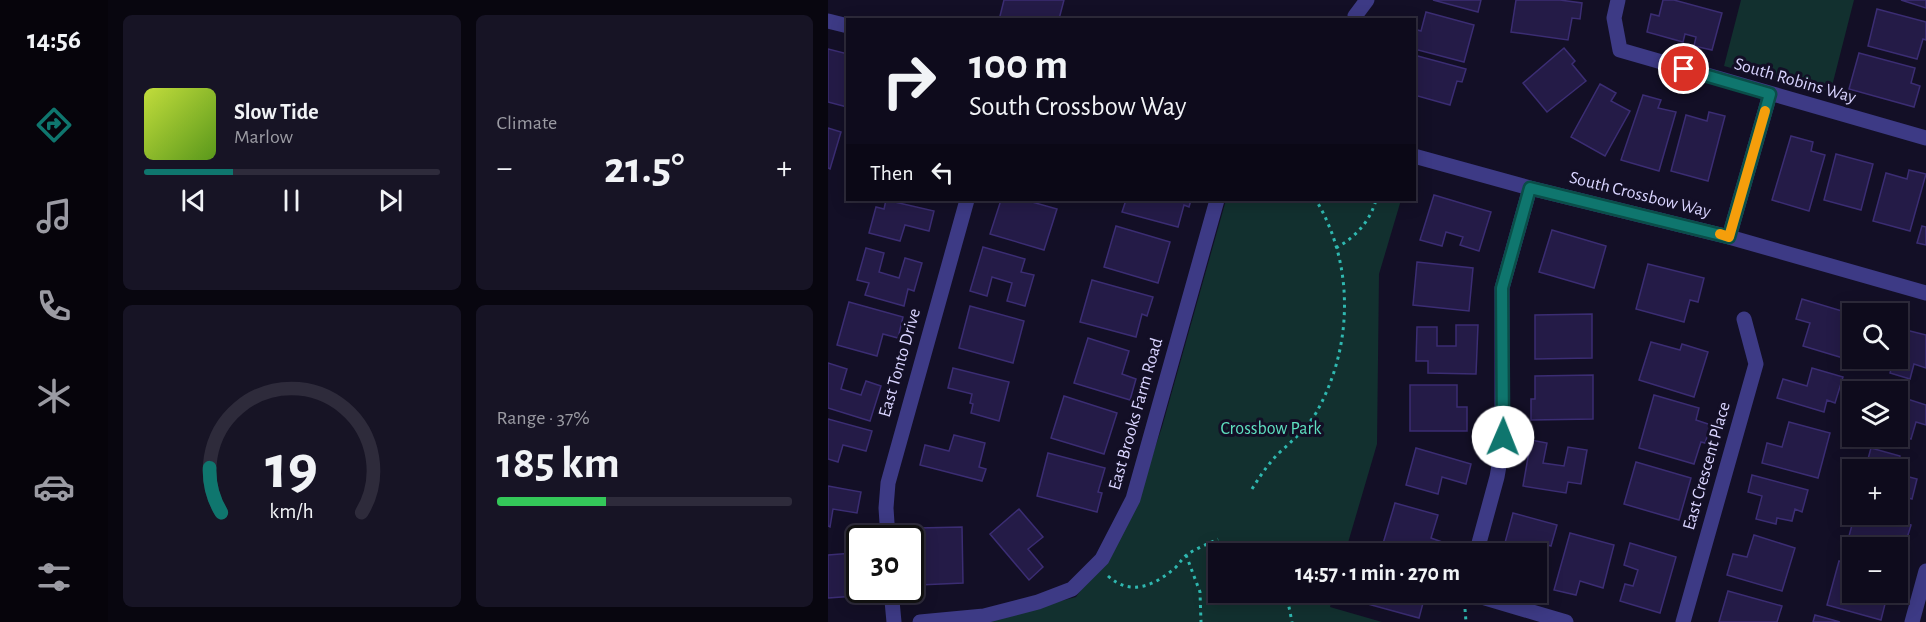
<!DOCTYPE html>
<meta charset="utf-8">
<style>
:root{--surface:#0e0b1c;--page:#171425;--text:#f1f3f6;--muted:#9b9ba3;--line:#2e2b3b;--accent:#0f766e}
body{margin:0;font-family:"Alegreya Sans",sans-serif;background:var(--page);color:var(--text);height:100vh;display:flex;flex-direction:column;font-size:22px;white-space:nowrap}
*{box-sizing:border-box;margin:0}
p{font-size:20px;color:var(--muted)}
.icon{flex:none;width:33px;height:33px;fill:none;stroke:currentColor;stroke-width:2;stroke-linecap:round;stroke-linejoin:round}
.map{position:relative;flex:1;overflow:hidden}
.panel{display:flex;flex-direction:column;gap:15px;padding:15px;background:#08060f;width:720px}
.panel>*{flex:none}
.hud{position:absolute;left:18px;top:18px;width:570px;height:183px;border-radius:0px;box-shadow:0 3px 15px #0003,0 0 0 2px var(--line);background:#0e0b1c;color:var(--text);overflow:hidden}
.tools{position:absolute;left:1014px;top:303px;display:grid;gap:12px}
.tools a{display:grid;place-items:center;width:66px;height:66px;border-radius:0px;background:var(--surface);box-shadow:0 3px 15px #0003,0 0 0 2px var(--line);font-size:30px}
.speed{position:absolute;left:18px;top:525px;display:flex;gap:12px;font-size:30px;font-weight:700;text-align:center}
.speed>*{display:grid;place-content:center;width:78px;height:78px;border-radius:50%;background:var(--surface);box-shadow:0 3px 15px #0003,0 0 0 2px var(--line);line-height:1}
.speed .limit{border:3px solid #111;border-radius:9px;background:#fff;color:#111}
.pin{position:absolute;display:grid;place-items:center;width:51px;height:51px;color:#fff;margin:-26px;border:3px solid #fff;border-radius:50%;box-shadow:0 2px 6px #0007}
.me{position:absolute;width:66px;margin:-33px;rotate:1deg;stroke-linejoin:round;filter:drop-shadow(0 0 4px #0008)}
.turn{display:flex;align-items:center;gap:21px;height:126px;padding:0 24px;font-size:27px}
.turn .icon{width:78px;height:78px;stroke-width:2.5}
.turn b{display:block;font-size:42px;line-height:51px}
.then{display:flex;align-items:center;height:57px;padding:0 24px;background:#0003;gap:12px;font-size:22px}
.big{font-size:45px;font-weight:700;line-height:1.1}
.panel .widget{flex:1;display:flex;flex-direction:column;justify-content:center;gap:9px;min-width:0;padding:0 21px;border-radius:9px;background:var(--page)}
.panel .dial{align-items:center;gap:0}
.dial svg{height:156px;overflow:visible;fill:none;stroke:var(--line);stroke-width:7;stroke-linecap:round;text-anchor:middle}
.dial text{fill:var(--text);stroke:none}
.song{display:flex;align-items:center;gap:18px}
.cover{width:72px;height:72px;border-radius:9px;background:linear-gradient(135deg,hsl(70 70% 55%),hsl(90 70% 35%))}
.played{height:6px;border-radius:3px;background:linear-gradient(90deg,var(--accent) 30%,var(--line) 30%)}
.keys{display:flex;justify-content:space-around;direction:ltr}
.heat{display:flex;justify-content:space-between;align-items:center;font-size:33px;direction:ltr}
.charge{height:9px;border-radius:4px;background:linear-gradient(90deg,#34c759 37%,var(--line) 0)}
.panel .tiles{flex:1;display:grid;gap:15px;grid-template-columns:repeat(2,1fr)}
.trip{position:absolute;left:380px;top:543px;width:339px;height:60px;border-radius:0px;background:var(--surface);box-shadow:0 3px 15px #0003,0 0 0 2px var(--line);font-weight:700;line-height:60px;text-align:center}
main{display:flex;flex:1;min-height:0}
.menu{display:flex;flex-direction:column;width:108px;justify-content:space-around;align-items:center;background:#06040b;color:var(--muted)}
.menu .icon{width:42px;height:42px}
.menu .selected{color:var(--accent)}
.menu b{font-size:27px;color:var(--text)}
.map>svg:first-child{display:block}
.green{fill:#12302f}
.building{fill:#241b47;stroke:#3b2d73;stroke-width:1.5}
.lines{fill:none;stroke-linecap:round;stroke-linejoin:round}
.path{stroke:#2fb8b0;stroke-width:3;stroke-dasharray:3 4.5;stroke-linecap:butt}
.minor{stroke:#3d3a85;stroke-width:15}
.route-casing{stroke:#0a4d48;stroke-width:15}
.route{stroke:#0f766e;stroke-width:10}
.slow{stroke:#f59e0b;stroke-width:10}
.labels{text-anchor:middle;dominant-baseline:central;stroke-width:6;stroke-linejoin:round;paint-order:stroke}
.street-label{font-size:18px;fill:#d9d4ff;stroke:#130f26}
.park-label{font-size:18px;fill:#5fe0c0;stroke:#130f26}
</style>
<main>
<nav class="menu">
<b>14:56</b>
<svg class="icon selected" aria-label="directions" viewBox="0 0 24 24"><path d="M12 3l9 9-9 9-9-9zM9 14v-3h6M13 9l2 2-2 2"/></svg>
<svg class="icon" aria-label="music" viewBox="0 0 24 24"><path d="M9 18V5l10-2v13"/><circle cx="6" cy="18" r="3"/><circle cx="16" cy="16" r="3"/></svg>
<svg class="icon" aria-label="phone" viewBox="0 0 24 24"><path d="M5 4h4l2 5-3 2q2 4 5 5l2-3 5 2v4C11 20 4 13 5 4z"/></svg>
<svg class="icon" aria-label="climate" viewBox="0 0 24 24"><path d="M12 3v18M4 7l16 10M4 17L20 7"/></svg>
<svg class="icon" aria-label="car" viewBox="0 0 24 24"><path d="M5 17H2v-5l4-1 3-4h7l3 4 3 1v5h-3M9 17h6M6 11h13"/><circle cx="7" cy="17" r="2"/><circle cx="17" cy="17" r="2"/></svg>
<svg class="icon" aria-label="filters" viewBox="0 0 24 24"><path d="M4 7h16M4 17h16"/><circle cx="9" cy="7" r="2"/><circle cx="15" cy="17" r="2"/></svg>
</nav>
<section class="panel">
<div class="tiles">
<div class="widget">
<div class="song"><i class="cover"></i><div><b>Slow Tide</b><p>Marlow</p></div></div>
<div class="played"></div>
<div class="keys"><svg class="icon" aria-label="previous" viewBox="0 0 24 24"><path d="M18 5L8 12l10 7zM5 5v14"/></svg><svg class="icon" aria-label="pause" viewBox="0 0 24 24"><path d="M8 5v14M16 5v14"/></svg><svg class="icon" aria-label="next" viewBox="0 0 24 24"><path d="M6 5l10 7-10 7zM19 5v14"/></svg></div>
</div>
<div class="widget"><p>Climate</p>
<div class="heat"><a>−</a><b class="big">21.5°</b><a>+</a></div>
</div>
<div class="widget dial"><svg viewBox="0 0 100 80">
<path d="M14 69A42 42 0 1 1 86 69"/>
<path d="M14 69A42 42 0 0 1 8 46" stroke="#0f766e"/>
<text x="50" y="56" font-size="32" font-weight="700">19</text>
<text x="50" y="72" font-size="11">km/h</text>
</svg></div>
<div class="widget"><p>Range · 37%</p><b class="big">185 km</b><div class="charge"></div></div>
</div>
</section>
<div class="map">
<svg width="1098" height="622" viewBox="0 0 1098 622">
<rect width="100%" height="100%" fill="#130f26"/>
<path class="green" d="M913,0H1026L1003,90L987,91L896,66Z
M398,200H573L551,274L549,444L517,553L390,554V592L506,593L502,607L554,622H152L248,597L304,515L334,427Z"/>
<path class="building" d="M176,0H236L231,19L235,20H171Z
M605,0H653L650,12Z
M688,0H732L754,3L752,19L744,18L740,40L683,32Z
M835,0H846L894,13L884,50L866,46L868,37L857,34L855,42L819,32L823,14L831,16Z
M1073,0H1098V8Z
M1049,9L1098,22V40L1095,39L1089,59L1040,46Z
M598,12L646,25L636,62L586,49V29L593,31Z
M736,48L747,61L744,64L758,81L719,112L695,83Z
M0,49L20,54L19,107L0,102Z
M1031,53L1087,68L1083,83L1092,86L1086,107L1021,89Z
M586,55L638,69L634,82L629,81L622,105L586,95Z
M772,84L788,93L783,101L802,111L777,156L743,137Z
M815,95L833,100L830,108L848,112L831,171L793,160Z
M881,112L897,116L880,181L843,171L858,115L879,121Z
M0,128L13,132L2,169L0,168Z
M963,136L985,142L983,151L997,155L981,211L944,200Z
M1008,154L1045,164L1033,210L996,200Z
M1081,170L1098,174L1082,231L1045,221L1058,173L1079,179Z
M606,195L663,212L651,251L632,245L635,237L618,232L614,246L592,240Z
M58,200L106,211L101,231L77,225L72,241L41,233L48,207L56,209Z
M173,200H197L229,209L216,250L162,234Z
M298,200H363L361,207L356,205L350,227L294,212Z
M288,226L342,242L330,283L276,267Z
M1094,226L1098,227V245L1089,243Z
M724,230L778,246L766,288L711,272Z
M155,247L197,259L193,272L206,275L197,306L179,301L184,283L164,277L159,296L142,291Z
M38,248L56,253L51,272L71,278L77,258L94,263L86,291L80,289L76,306L37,295L41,283L29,280Z
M589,262L645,268L641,311L585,305Z
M820,264L876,278L870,302L862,300L856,322L808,309Z
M264,280L325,297L319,316L314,314L308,337L252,322Z
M974,299L1024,314V327L1015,358L975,346L982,323L968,319Z
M21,302L75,317L70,338L55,334L49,356L9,345Z
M142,306L196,321L185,363L131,348Z
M764,314V358L707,359V315Z
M628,325H650L648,374L600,373V361H588L589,327H609V346H628Z
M1074,329L1098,335V368L1086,364L1082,379L1062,373L1066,358H1070V345Z
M260,338L301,351L294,374L308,379L302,400L246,383Z
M823,342L852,350L854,344L880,352L866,397L811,380Z
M0,363L19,369L13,389L33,395L38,381L53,386L42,421L0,408Z
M125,368L181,382L171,421L143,413L145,404L142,403L144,394L120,388Z
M984,368L1015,377L1007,403L999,400L996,412L949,398L955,379L979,386Z
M765,375V419L703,420V399H707V376Z
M582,385H629V407H639V431H582Z
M826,395L871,408L868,420L883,425L877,443L873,442L866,464L811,448Z
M236,396L289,413L276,454L223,438Z
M1070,396L1098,405V425L1088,422L1083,439L1070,435Z
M0,419L44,431L38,451L15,445L10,462L0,459Z
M961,422L1002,433L990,478L934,463L939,443L954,447Z
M126,435L157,443L151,467L158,469L154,481L92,465L97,445L121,451Z
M703,440L719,443L715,463L736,466L740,447L759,450L753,484L740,482L738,493L695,486Z
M588,448L643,464L638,484L614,477L610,494L578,485Z
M1043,448L1072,456L1069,470H1037Z
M220,453L277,468L270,492L274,493L269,512L209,496Z
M808,462L863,478L851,520L796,504Z
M1070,474L1089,479L1084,499L1070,495Z
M924,475L980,490L974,512L967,509L964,521L949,518L948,524L928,519L934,496L920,492Z
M0,486L33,492L29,513L5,509L2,527L0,526Z
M567,503L610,515L603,538L617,543L614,554H575L554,547Z
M191,509L215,537L200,549L215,567L201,580L162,534Z
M685,513L729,525L723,546L709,542L706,554H674Z
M1027,514H1045L1083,525L1077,545L1054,539L1052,548H1024V549L1018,547Z
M134,527L135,583L91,585L90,528Z
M742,533L786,545L775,588L752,581L748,595L726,590Z
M926,535L967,548L954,591L899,575L905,554L919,557Z
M802,543L848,557L832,613L792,601L797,584L805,586L810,570L796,565Z
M25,553L28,596L0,598V555Z
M1011,561L1024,564V592H1037L1036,595L1058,600L1053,620L999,605Z
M900,591L954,606L949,622H891Z
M539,592H598L591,618L536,603Z
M987,615L1012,622H985Z"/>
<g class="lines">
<path class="path" d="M508,248C528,237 542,221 548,200
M424,489C432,476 440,464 451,453C465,440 478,429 488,413C525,348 527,265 488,200
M428,551L430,554
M358,555L372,592L373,622
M280,576C303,597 327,585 347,568C352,563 355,557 360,554C369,548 380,544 390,539
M458,592L464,622
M637,609L638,622"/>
<path class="minor" d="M790,0L786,18L792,50L1098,138
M527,16L539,0
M0,21L20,26
M586,156L702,188L901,237L1098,293
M901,237L942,94
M60,538L58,508L60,483L139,200
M648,554L669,477L674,449V288L702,188
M63,590L66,622
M637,592L738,622
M92,622L156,616L210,602L244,589L274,559L305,499L389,200
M855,622L928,364L916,319
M1084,622L1098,571"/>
</g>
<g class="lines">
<defs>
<path id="route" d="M675,437L674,288L702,188L901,237L942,94L856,69"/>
</defs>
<use href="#route" class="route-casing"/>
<use href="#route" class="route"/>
<path class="slow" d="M892,234L901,237L937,111"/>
</g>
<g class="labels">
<g class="street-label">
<text transform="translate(967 81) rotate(16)">South Robins Way</text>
<text transform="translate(812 195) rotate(14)">South Crossbow Way</text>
<text transform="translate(72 363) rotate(-74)">East Tonto Drive</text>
<text transform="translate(308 414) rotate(-74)">East Brooks Farm Road</text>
<text transform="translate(879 466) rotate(-74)">East Crescent Place</text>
</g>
<g class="park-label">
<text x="443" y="429">Crossbow Park</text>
</g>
</g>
</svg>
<div class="tools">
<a><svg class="icon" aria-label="search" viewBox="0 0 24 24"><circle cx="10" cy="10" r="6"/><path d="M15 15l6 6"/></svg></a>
<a><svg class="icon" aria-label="layers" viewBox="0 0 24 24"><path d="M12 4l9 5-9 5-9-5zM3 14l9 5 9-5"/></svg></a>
<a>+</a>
<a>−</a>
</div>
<div class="speed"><div class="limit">30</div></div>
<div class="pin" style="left:856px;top:69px;background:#d93025"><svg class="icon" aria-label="arrive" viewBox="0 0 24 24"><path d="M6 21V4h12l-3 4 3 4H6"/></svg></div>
<svg class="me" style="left:675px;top:437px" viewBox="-20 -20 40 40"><circle r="19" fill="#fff"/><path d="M0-13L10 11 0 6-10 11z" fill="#0f766e"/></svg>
<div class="trip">14:57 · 1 min · 270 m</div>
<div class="hud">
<div class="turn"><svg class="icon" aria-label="right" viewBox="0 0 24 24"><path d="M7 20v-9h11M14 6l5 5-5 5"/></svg><div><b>100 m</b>South Crossbow Way</div></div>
<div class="then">Then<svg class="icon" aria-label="left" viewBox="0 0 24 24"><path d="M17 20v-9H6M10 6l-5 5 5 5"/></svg></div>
</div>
</div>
</main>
